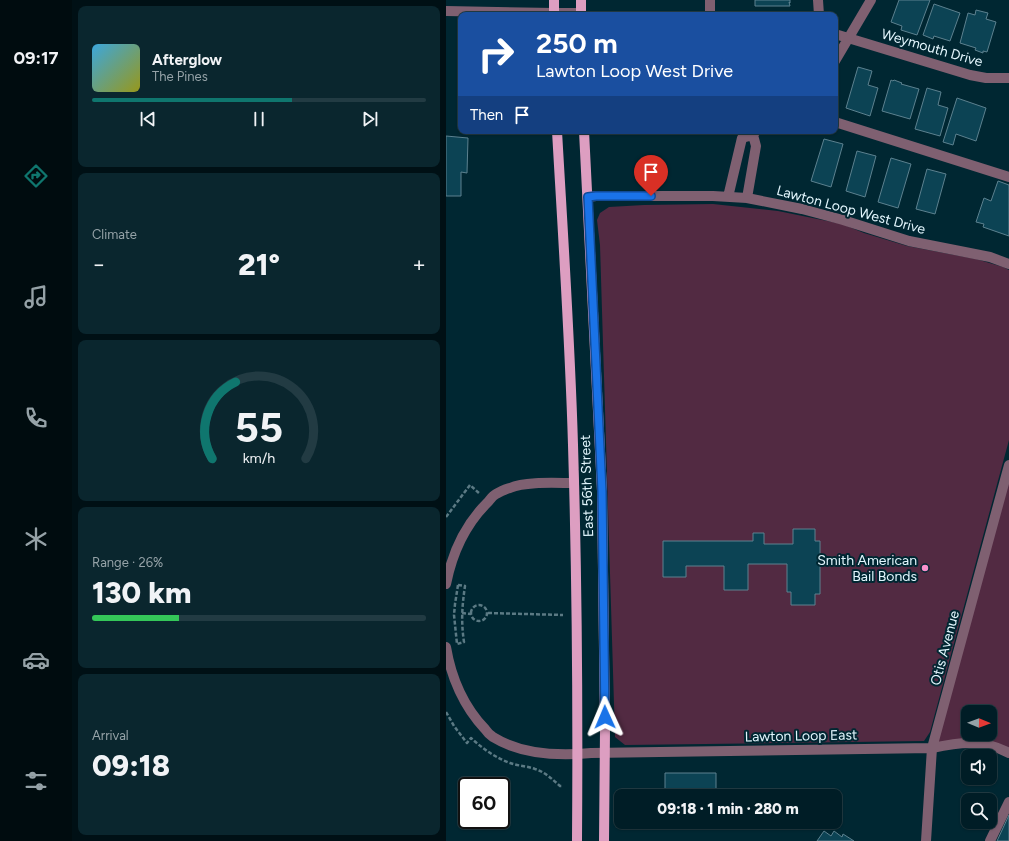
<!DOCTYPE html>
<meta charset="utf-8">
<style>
:root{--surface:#001d26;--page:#0a262e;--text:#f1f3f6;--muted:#95a2a7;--line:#223b43;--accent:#0f766e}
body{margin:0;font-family:Figtree,sans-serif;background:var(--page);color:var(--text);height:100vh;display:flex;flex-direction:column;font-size:15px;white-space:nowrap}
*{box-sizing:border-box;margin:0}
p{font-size:13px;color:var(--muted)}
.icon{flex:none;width:22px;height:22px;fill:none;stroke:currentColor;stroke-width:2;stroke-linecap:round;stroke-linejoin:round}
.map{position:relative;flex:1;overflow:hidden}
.side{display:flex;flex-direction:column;gap:6px;padding:6px;background:#001015;width:374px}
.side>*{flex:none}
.top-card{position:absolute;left:12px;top:12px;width:380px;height:122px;border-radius:8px;box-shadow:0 1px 3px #0004,0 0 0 1px var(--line);background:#1a4fa0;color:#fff;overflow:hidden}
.needle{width:26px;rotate:91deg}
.buttons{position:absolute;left:515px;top:705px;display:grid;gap:8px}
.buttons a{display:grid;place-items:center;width:36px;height:36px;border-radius:8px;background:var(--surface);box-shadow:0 1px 3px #0004,0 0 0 1px var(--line);font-size:20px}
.speed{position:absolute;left:12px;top:777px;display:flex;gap:8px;font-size:20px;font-weight:700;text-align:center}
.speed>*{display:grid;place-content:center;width:52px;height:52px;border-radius:50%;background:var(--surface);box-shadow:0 1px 3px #0004,0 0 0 1px var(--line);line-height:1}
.speed .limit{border:2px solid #111;border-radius:6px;background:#fff;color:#111}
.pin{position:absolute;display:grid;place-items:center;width:34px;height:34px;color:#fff;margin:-41px -17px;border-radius:50% 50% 50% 0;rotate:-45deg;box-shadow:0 0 4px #0007}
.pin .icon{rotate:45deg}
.me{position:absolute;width:44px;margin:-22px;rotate:359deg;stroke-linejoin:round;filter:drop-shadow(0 0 3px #0008)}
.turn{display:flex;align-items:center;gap:14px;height:84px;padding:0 12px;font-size:18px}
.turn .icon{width:52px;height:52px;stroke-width:2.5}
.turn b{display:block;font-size:28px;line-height:34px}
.then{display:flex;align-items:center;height:38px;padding:0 12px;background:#0003;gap:8px;font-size:15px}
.big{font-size:30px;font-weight:800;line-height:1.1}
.side .tile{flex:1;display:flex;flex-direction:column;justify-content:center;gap:6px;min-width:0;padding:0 14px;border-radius:8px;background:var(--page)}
.side .dial{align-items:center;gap:0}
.dial svg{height:104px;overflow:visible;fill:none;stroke:var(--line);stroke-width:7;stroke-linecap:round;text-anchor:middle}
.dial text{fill:var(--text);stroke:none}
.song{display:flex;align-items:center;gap:12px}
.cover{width:48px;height:48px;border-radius:6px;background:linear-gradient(135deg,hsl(200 70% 55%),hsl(60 70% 35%))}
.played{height:4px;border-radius:2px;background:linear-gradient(90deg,var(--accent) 60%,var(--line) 60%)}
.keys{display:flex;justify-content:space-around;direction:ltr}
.heat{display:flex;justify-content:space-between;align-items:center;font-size:22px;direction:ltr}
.charge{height:6px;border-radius:3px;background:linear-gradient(90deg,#34c759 26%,var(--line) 0)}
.trip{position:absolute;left:168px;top:789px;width:228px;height:40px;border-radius:8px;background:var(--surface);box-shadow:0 1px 3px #0004,0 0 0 1px var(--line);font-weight:800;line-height:40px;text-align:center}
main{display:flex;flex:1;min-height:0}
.tabs{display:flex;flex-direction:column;width:72px;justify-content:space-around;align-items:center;background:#000c0f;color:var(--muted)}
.tabs .icon{width:28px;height:28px}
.tabs .selected{color:var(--accent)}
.tabs b{font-size:18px;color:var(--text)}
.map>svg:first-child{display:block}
.green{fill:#522a42;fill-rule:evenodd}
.building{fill:#0c4354;stroke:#5c818f}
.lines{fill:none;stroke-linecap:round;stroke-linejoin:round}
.path{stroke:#5b7a84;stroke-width:2.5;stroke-dasharray:4 2;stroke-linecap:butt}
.minor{stroke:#7f6071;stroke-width:10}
.major{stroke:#dd9ec1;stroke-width:10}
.route-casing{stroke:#114b97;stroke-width:10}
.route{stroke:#1a73e8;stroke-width:7}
.poi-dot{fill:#f890cc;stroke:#002732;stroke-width:1.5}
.labels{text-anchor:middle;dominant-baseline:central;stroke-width:4;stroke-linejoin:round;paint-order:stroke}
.street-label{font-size:14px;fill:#e2f6fd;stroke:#002732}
.poi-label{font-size:14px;fill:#e2f6fd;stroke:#002732;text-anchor:end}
</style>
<main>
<nav class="tabs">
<b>09:17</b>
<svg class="icon selected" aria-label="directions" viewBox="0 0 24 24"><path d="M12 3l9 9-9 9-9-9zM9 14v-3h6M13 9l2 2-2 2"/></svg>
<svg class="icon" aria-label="music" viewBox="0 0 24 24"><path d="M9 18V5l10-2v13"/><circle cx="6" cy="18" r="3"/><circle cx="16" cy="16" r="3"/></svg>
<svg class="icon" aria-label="phone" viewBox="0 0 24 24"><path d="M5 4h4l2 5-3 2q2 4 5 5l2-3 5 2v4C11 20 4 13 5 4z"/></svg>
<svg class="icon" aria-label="climate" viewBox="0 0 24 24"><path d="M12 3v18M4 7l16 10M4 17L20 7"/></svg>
<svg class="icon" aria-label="car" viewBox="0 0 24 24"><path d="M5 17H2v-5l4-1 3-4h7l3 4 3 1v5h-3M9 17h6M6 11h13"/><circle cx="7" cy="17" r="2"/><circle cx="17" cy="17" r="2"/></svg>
<svg class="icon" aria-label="filters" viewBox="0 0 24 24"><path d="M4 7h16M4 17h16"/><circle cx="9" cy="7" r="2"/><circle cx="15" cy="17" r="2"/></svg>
</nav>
<section class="side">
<div class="tile">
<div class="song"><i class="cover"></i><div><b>Afterglow</b><p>The Pines</p></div></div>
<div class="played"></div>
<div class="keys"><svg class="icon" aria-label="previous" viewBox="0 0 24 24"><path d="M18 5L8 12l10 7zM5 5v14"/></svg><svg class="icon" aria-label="pause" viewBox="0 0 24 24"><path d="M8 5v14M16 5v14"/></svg><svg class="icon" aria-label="next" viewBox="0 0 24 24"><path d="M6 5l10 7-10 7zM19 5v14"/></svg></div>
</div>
<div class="tile"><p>Climate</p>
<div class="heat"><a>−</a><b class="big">21°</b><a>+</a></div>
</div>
<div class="tile dial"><svg viewBox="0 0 100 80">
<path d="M14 69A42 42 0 1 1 86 69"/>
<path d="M14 69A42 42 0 0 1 32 10" stroke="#0f766e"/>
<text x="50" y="56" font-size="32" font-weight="700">55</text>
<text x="50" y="72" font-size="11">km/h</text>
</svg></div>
<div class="tile"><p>Range · 26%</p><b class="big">130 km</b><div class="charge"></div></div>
<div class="tile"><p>Arrival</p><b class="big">09:18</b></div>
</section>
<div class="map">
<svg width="563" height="841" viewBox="0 0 563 841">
<rect width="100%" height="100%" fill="#002732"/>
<path class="green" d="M267,204L332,211L396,224L418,233L461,246L530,259L557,267L563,270V440L484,732L478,741L179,745L169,737L154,245L151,220L154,213L163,207L198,205Z
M563,465V753L543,745L486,748ZM522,712H544V734H522Z"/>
<path class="building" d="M309,0H344V3L343,2L344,6H309Z
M453,0H484L471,35L455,30L456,26L445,22Z
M488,4L514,13L504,41L488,36L487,39L477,35Z
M530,10L542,13L540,19L550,22L541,52L537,51V53L529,50L530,48L514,43L522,13L529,15Z
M314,12H345V15H314Z
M412,67L426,71L422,85L432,88L424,116L400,108Z
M445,80L447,81L448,80L456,83L455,84L473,89L464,119L436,111Z
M481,88L495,92L492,105L502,108L494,136L469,129Z
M511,98L540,108L530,141L510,134L507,145L497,142Z
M0,136L22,138L21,173L15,172V196H0Z
M378,139L397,144L385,187L365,181Z
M411,151L430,156L419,197L400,191Z
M445,158L465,164L452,208L432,202Z
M481,169L500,174L489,214L470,209Z
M552,181L563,185V236L537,227L538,224L530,222L538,198L545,201Z
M347,529H369V541H374V594H369V605H345V592H341V564H302V590H278V566H240V577H217V541H307V533H318V544H347Z
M219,773H270V796H219Z
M563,815V841H551Z
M378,831L385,836L388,831L396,837L397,834L408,841H371Z"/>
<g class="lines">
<path class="path" d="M0,517L24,485L34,494
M12,585L19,586C16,606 15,622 18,642L11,644L8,615L9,604Z
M25 613a8 8 0 1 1 16 0a8 8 0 1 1-16 0Z
M16,613L25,614
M42,613L117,615
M0,712L8,726L21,743L25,738C37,749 50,758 64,763C72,766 81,766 89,769C99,772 106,779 114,786H117"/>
<path class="minor" d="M372,0L373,15
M0,11L108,13H135
M264,15V0
M389,34L524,75L540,78H563
M389,61L425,0
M389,122L563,177
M142,197L150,196H267L301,198L356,209L397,220L463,241L544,257L563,264
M282,197L296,138L307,135
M301,198L310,146L307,135L310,131
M0,584C6,554 19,525 41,503C44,500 46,496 50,494C54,492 59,489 64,488C80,481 110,483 128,483
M0,647C5,677 18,707 39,729C41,732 44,735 47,737C76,755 113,756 145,753L486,748C514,742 537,739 563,753
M480,841L486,748L563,465
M544,841L563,802"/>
<path class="major" d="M108,0V15
M135,0V15
M111,131C117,236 124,340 127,445C131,577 132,709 131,841
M138,131L156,491L159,730L158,841"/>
</g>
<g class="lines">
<defs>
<path id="route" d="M159,717L156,491L142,197L150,196H205"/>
</defs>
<use href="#route" class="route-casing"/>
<use href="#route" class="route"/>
</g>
<circle class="poi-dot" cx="479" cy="568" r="4"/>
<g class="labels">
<g class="street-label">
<text transform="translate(486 48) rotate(16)">Weymouth Drive</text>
<text transform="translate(405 210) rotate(15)">Lawton Loop West Drive</text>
<text transform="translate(141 486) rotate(-92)">East 56th Street</text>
<text transform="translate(499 648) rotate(-75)">Otis Avenue</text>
<text transform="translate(355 736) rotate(-1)">Lawton Loop East</text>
</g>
<g class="poi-label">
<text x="471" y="560">Smith American<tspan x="471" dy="16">Bail Bonds</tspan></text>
</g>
</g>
</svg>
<div class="buttons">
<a><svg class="needle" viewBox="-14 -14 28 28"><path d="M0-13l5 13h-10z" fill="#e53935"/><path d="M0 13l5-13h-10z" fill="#95a2a7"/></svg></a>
<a><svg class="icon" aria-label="sound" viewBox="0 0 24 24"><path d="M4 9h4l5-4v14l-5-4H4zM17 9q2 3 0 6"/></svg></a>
<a><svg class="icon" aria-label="search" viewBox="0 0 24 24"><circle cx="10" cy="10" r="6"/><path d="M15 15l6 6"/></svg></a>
</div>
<div class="speed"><div class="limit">60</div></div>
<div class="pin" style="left:205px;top:196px;background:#d93025"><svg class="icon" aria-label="arrive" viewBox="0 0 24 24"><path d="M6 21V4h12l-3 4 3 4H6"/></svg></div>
<svg class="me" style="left:159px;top:717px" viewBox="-20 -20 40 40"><path d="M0-17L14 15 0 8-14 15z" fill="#1a73e8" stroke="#fff" stroke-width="4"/></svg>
<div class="trip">09:18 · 1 min · 280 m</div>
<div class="top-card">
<div class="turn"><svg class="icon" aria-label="right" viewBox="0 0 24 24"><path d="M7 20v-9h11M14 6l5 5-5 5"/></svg><div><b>250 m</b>Lawton Loop West Drive</div></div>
<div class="then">Then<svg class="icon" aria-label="arrive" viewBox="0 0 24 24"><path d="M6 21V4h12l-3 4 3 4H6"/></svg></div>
</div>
</div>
</main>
